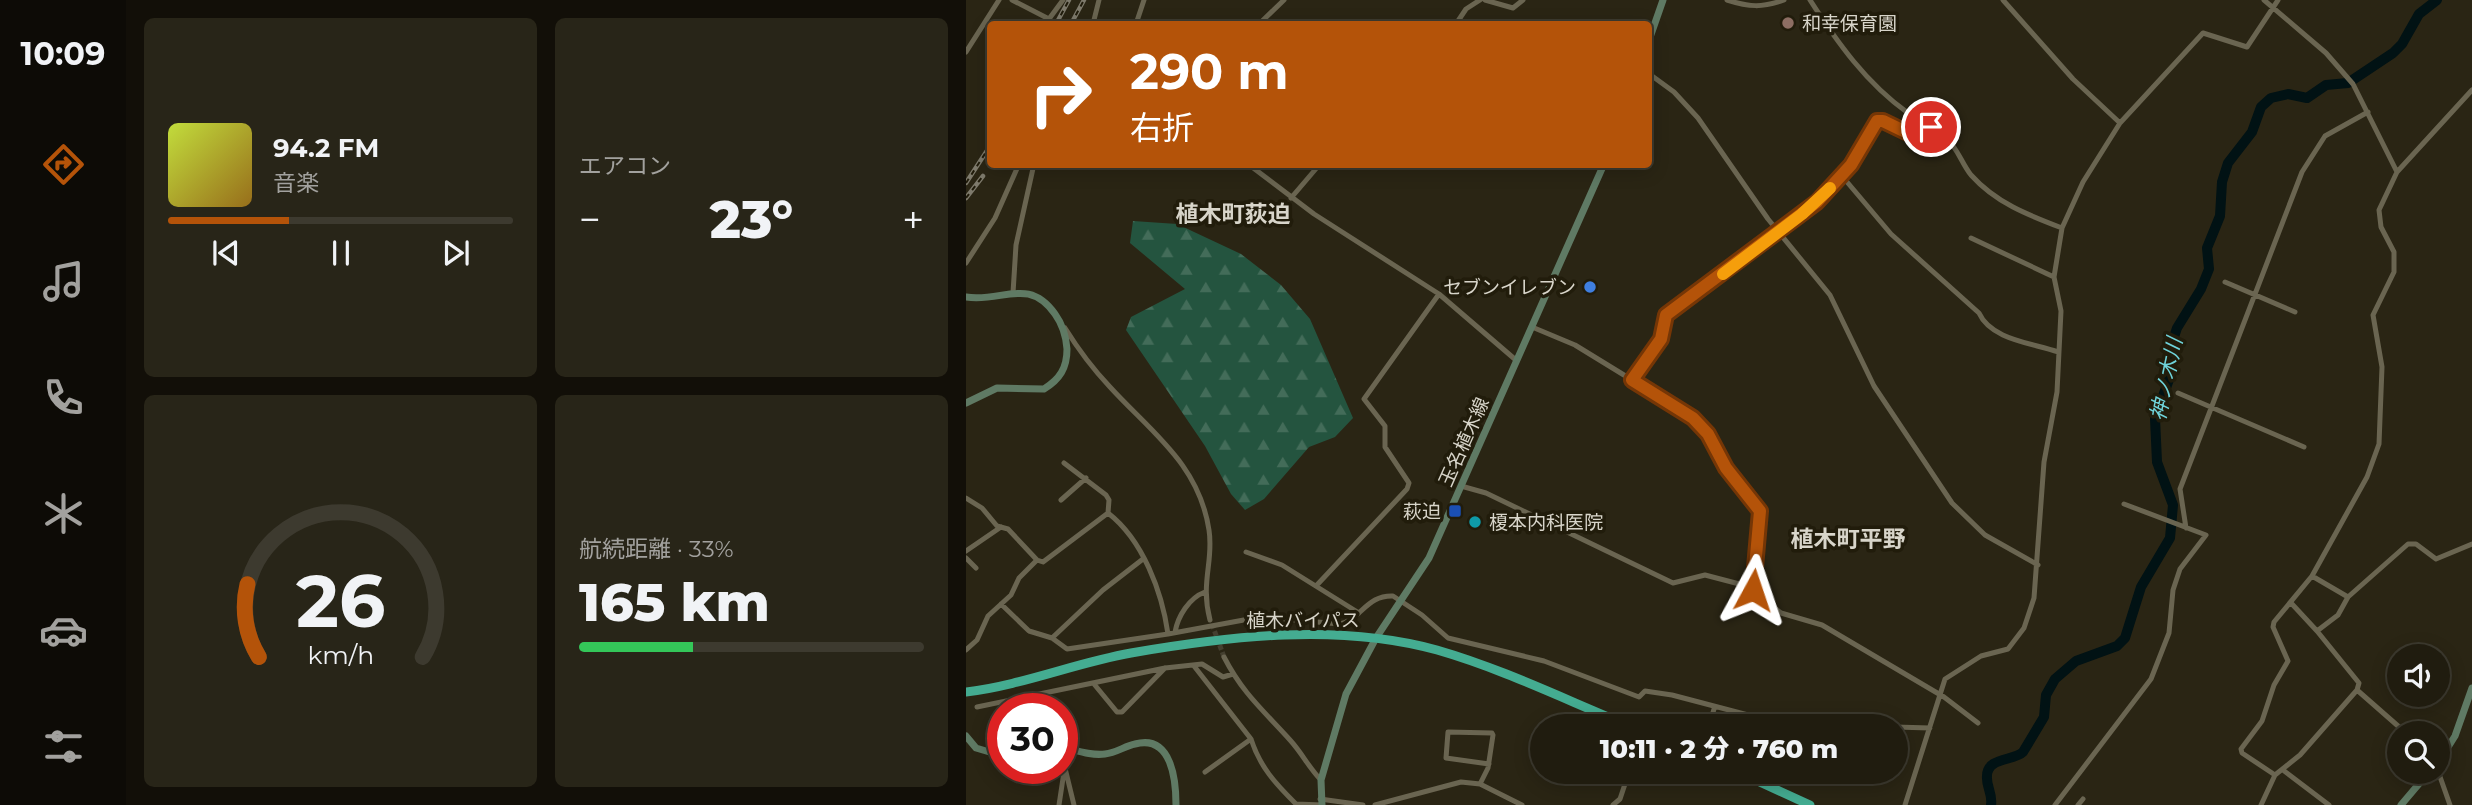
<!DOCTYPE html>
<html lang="ja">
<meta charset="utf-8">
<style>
:root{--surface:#201c0f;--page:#282518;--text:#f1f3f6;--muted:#a2a19e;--line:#3d3a2f;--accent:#b45309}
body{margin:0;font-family:Montserrat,"Noto Sans JP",sans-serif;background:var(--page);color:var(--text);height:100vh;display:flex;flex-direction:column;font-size:26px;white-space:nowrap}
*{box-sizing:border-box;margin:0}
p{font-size:23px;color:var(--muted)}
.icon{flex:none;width:38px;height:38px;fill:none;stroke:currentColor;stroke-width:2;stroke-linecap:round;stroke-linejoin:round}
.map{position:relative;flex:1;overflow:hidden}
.details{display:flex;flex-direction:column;gap:18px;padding:18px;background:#120f08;width:840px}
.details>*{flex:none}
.top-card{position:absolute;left:21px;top:21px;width:665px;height:147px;border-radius:7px;box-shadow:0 4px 18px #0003,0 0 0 2px var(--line);background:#b45309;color:#fff;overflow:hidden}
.buttons{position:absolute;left:1421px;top:644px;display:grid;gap:14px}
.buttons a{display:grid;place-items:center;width:63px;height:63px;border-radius:50%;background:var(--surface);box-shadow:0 4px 18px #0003,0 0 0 2px var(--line);font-size:35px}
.speed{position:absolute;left:21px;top:693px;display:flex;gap:14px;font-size:35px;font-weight:700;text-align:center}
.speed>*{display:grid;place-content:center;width:91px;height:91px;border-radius:50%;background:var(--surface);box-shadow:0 4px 18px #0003,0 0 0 2px var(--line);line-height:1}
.speed .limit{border:10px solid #d22;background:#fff;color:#111}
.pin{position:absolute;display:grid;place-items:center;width:60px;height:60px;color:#fff;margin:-30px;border:4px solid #fff;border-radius:50%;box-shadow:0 2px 7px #0007}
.me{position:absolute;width:77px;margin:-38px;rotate:5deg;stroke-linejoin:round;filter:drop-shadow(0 0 5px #0008)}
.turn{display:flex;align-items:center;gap:24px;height:147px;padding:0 28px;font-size:32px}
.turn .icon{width:91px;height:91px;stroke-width:2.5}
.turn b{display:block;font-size:49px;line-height:60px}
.big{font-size:52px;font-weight:800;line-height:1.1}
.details .card{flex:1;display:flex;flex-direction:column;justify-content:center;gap:10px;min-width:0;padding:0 24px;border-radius:10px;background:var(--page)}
.details .dial{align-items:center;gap:0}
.dial svg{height:182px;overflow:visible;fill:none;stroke:var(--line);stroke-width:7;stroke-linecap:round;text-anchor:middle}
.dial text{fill:var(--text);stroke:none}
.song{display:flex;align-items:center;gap:21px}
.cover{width:84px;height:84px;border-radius:10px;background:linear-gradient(135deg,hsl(70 70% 55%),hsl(40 70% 35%))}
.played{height:7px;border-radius:4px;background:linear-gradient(90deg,var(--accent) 35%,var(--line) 35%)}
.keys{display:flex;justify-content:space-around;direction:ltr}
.heat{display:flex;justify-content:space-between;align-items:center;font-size:38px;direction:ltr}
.charge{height:10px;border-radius:5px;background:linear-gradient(90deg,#34c759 33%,var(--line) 0)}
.details .tiles{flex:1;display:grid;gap:18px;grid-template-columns:repeat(2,1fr)}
.trip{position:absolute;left:564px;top:714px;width:378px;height:70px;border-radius:35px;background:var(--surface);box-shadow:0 4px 18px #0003,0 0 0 2px var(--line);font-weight:800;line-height:70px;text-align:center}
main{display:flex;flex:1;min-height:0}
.dock{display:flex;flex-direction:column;width:126px;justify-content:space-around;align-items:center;background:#0d0b06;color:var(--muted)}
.dock .icon{width:49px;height:49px}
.dock .on{color:var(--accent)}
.dock b{font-size:32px;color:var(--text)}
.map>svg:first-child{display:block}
.forest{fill:url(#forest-firs)}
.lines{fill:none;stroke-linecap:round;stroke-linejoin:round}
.river{stroke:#011214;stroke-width:10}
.street-tunnel{stroke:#443f2f;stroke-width:5;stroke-dasharray:5 2.5;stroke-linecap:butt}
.street{stroke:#6a6551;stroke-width:5}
.secondary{stroke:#5f7a64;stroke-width:7}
.highway{stroke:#44ac91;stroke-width:9}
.rail-casing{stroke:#7e7a6c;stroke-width:4.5}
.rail{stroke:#211c0b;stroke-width:2;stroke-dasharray:5;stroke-linecap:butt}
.route-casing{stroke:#753606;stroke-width:18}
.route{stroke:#b45309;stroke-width:12}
.slow{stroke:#f59e0b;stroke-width:12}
.education-dot{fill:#8d6e63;stroke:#211c0b;stroke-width:2.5}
.shop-dot{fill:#3f7fe0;stroke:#211c0b;stroke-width:2.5}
.transit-dot{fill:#1a4fb4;stroke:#211c0b;stroke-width:2.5}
.culture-dot{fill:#0f9aa8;stroke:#211c0b;stroke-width:2.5}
.labels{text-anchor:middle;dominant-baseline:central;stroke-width:7;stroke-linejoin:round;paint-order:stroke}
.poi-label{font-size:19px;fill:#d8d5ca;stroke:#211c0b;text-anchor:start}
.street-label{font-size:19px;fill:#d8d5ca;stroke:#211c0b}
.water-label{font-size:21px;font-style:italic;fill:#6fd3da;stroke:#211c0b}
.quarter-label{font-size:23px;font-weight:bold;fill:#d8d5ca;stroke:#211c0b}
</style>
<main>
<nav class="dock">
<b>10:09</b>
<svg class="icon on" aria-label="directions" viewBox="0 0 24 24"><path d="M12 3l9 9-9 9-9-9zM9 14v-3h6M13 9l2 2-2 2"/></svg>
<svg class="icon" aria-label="music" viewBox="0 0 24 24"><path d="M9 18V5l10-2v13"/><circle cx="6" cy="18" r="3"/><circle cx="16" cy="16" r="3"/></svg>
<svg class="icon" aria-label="phone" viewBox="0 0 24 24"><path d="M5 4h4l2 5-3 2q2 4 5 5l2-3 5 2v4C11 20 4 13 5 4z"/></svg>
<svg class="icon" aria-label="climate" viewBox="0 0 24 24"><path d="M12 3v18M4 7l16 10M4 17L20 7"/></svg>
<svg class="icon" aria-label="car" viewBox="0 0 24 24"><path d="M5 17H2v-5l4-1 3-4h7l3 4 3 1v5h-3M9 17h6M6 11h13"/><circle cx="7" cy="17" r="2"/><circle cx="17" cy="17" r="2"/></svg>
<svg class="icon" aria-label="filters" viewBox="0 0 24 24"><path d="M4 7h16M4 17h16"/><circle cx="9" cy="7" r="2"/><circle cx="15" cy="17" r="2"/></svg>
</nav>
<section class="details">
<div class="tiles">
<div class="card">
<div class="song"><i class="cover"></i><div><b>94.2 FM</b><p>音楽</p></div></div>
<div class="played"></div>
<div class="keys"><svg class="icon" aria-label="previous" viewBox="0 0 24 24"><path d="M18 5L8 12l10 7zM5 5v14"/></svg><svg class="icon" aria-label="pause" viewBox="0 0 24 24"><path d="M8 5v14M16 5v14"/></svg><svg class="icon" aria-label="next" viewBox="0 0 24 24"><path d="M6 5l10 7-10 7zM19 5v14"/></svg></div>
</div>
<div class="card"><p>エアコン</p>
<div class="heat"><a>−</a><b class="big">23°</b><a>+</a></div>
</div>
<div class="card dial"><svg viewBox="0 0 100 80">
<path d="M14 69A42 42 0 1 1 86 69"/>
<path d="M14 69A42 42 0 0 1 9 37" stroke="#b45309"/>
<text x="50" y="56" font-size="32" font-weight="700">26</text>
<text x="50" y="72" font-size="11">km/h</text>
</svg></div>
<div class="card"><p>航続距離 · 33%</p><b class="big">165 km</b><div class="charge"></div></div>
</div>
</section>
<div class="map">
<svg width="1506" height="805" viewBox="0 0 1506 805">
<defs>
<pattern id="forest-firs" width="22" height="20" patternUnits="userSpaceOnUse" patternTransform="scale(1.75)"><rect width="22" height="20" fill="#24543f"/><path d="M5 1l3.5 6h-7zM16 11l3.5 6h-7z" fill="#436c59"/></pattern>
</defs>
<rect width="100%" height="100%" fill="#2a2514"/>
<path class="forest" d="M167,221L211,224L275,254L315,285L344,319L387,418L369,437L343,447L298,499L279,510L265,494L239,446L160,330L165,317L219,289L164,243Z"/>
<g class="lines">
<path class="river" d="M1025,805C1027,794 1020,787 1021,776C1021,757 1048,761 1057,752L1078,717L1080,695L1089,679L1110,661L1151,646L1159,638L1175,587L1204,538L1207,505L1191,462L1189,418L1205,374L1207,340L1211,328L1235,289L1243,269L1241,248L1254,216L1256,182L1262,163L1286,132L1295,107L1305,98L1322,94L1341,98L1360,85L1382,83L1427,53L1436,44L1453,14L1471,0"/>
<path class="street-tunnel" d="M246,624L258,657"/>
<path class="street" d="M46,0L83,19L97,0
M519,0L547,8L557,0
M761,0C783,7 796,8 818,0
M844,0C871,42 900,83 942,113C955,122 969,128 981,139C992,149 996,164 1005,175C1030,203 1062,215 1096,228
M1037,0L1107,79L1154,123
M1298,0L1360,53L1387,84L1431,172
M127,24L133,0
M170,24L178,0
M293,24L318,0
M490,24L500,9L514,0
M0,52L33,0
M682,73L708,92L732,118L802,219L864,295L908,386L986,503L1019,535L1072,565
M282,164L348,214L473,294L551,361
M876,176L925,234L1013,313C1025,340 1067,343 1092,352
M325,198L354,164
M1005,238L1088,277
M0,263L29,218L53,164
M1259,282L1329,312
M47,293L50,245L68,164
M566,327L609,345L728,418L742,434L760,468L794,511L787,590
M99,328C112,349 127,369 144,387C185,432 233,464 243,530C248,561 234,582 244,620
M665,380L695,339L700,315L851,202L885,165L911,121L946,135L965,127
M1212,393L1338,447
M98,463L140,495L143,500L142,513
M495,486L520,493L707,583L739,575L781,586L815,613L856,625L978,697L1012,723
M0,498L16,508L31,526L42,529L71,560L77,562L142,513C177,540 196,592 202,634L294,617L374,624C396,618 401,595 427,596L456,615L482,638L578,661L673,697L679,691L706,695L824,726
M95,500L120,478
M1220,528L1214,489L1336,172L1359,136L1402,112
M0,551L35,527
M280,552L316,565L393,613
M0,558L10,568
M350,586L441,489L443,483L419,447V426L398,399L473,294
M1382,597L1346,576L1401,477L1413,444L1416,367L1407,315L1428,272V252L1415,227L1413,210L1431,172L1506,90
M35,604L63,631L86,638L101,649L202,634
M1326,604L1351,631
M209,632C212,616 223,598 239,592
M86,638L137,590L177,559
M0,650L11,640L22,616L45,595L53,578L71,560
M258,657C277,694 298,711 324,740C336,753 343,768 355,780
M228,666L285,739L239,772
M128,684L151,712H156L199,668
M1391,690L1440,733
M11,707L199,668L236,664L257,677L267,674
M743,726L748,709
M929,727L964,728
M285,739C294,767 309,783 330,804L356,805
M99,768L108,805
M1317,770L1363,805
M1472,771L1484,805
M1309,775L1276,753L1275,749L1296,721L1308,685L1322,661L1307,627L1308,622L1346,576
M514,784L522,768L527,735L526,733L482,732L480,758L523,764
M354,799L397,805
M93,805L99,765L96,754
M409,805L495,782L514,784L556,805
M647,805L654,799L663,772
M939,805L979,679L1015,656L1042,649L1058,628L1068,598L1078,462L1091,392L1095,311L1088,277L1096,228L1117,182L1154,123L1237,33L1281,47L1312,0
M1089,805L1185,679L1203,633L1207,590L1214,569L1240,535L1158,504
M1112,805L1117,799
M1295,805L1309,775L1334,755L1391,690L1393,683L1351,631L1372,615L1382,597L1442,544H1450L1470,559L1506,544"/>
<path class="secondary" d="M682,43L697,0
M0,297C36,303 62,276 89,314C97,325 100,335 101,349C101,368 94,379 78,389L31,388L0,403
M0,736L10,748L37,756
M96,747C110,750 124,756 139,754C150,753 159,746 169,744C206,734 210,781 210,805
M1472,763L1489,736L1506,688
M356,805L355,780L380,694L410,638L463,558L638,164
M1435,805L1463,772"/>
<path class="highway" d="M0,692C57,685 109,663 165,653C264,636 373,623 471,650C537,669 600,700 664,726
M772,772L844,805"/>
<defs>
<path id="rail" d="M90,24L103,0
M105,24L118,0
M0,183L24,146
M0,198L17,176"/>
</defs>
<use href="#rail" class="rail-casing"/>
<use href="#rail" class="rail"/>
</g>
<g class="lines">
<defs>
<path id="route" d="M787,590L794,511L760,468L742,434L727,418L666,380L695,339L700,315L851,202L885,165L911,121H917L946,135L965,127"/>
</defs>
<use href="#route" class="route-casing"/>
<use href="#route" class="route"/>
<path class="slow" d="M757,274L836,214L864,188"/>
</g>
<circle class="education-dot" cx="822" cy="23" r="7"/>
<circle class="shop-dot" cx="624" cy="287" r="7"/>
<rect class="transit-dot" x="482" y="504" width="14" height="14" rx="3.5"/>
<circle class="culture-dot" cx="509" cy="522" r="7"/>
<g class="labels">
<g class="poi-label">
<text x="836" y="23">和幸保育園</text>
<text x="610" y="287" text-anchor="end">セブンイレブン</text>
<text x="475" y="511" text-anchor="end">萩迫</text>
<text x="523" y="522">榎本内科医院</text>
</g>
<g class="street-label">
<text transform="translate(498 442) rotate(-66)">玉名植木線</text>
<text x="337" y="620">植木バイパス</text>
</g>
<g class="water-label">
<text transform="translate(1200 379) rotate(-78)">神ノ木川</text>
</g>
<g class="quarter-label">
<text x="267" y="214">植木町荻迫</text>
<text x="882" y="539">植木町平野</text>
</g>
</g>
</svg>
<div class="buttons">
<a><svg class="icon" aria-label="sound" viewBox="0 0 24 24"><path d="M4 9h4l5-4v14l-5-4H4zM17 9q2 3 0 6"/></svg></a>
<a><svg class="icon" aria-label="search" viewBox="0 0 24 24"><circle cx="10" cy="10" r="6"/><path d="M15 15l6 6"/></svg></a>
</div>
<div class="speed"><div class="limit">30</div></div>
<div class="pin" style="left:965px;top:127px;background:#d93025"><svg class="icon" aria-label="arrive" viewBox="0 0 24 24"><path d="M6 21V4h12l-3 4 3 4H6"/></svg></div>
<svg class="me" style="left:787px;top:590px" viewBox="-20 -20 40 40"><path d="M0-17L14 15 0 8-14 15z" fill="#b45309" stroke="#fff" stroke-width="4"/></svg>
<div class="trip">10:11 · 2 分 · 760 m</div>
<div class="top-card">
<div class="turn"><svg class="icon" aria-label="right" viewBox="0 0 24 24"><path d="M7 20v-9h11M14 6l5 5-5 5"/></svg><div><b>290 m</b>右折</div></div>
</div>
</div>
</main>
